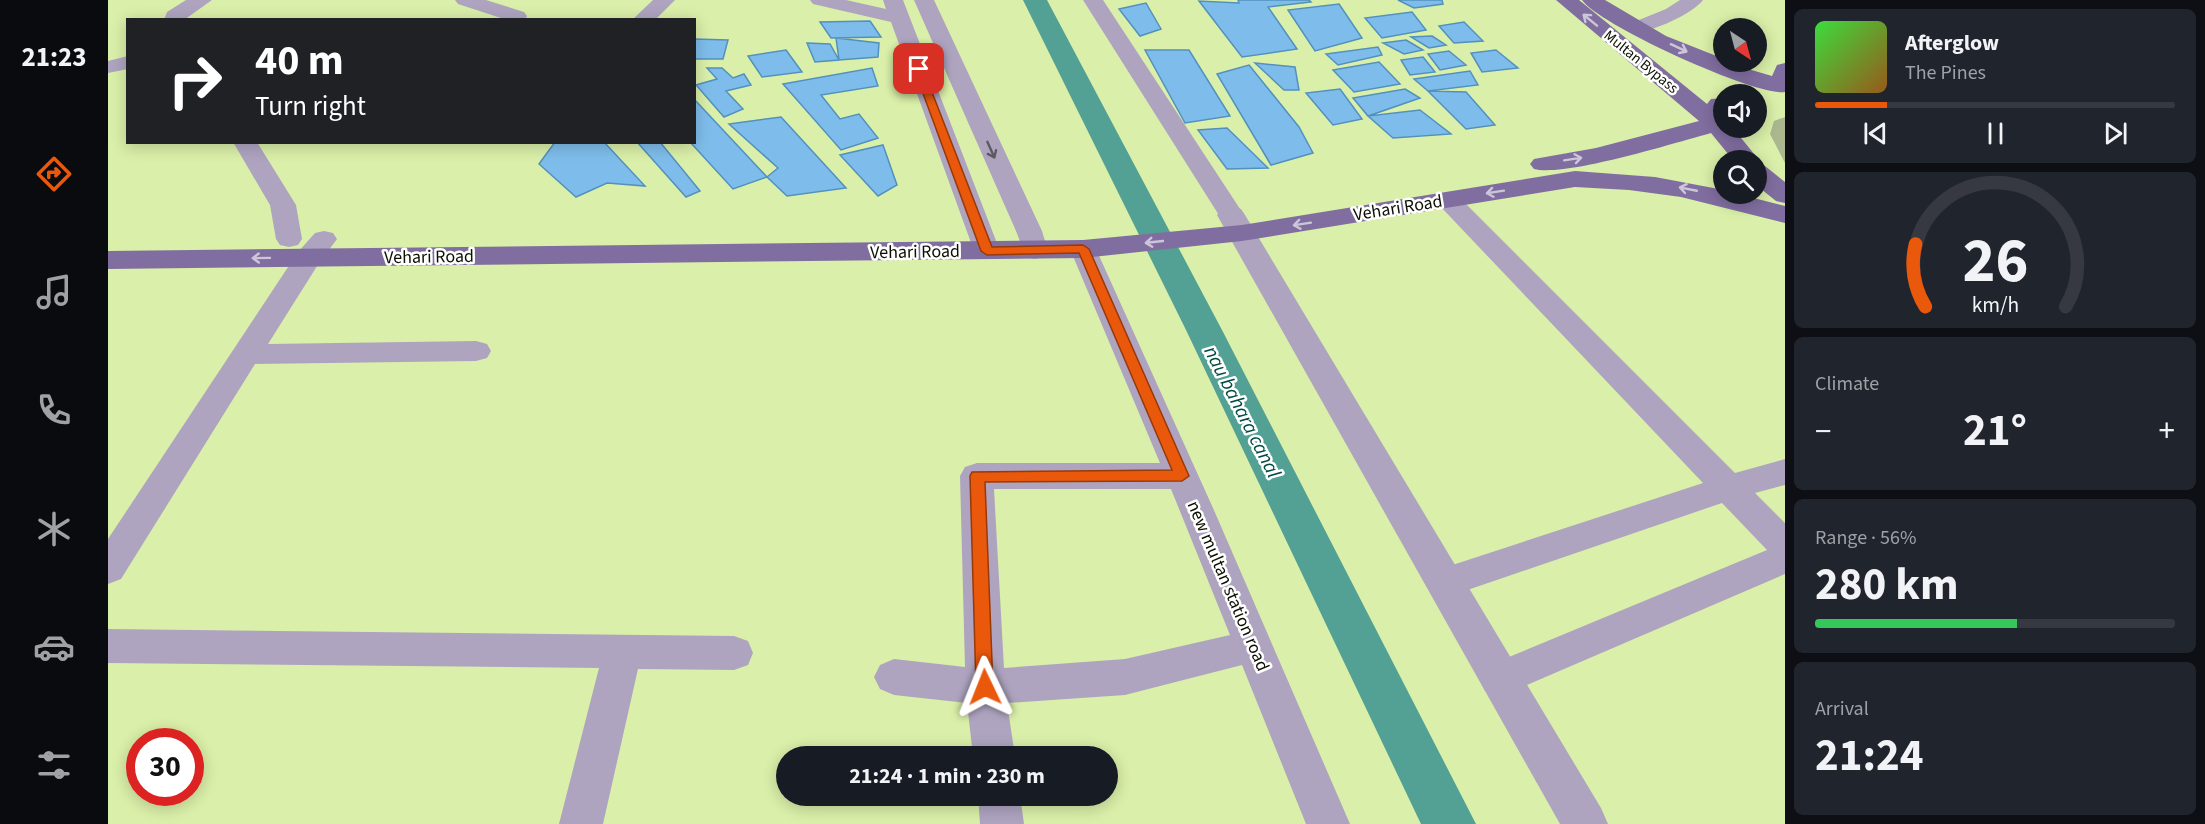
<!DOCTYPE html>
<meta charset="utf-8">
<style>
:root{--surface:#171b24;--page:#20242c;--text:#f1f3f6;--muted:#9ea1a6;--line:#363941;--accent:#ea580c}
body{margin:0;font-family:"Source Sans 3",sans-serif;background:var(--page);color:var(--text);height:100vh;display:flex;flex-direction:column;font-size:22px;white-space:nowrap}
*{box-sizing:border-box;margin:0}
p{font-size:20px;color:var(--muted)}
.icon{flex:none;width:33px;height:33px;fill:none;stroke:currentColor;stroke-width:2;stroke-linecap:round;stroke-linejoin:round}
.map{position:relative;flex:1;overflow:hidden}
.panel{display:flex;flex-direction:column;gap:9px;padding:9px;background:#0d0f14;width:420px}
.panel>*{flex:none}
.top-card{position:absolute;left:18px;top:18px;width:570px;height:126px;border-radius:0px;box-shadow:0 3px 15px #0003;background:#202124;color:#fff;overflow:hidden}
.needle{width:39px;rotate:144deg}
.tools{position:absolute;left:1605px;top:18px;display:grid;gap:12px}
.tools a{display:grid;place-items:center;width:54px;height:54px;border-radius:50%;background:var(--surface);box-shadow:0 3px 15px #0003;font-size:30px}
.speed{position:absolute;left:18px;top:728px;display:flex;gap:12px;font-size:30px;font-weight:700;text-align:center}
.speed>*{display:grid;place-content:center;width:78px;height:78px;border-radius:50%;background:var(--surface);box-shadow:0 3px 15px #0003;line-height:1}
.speed .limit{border:9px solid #d22;background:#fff;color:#111}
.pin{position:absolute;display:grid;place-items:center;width:51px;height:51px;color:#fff;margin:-26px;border-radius:12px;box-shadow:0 3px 9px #0006}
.me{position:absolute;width:66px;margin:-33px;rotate:358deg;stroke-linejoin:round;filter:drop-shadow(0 0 4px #0008)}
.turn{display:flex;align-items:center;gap:21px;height:126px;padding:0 30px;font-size:27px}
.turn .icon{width:78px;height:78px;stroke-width:2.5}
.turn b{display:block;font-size:42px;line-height:51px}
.big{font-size:45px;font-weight:700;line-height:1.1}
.panel .card{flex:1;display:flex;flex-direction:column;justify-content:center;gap:9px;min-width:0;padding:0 21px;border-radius:9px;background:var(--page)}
.panel .dial{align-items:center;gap:0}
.dial svg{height:156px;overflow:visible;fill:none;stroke:var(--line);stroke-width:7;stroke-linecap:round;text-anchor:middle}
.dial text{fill:var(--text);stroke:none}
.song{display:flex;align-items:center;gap:18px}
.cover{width:72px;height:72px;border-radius:9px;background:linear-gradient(135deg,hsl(120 70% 55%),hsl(30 70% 35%))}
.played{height:6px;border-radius:3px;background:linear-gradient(90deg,var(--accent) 20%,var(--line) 20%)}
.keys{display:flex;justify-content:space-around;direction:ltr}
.heat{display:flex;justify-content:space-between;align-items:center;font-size:33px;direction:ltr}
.charge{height:9px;border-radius:4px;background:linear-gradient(90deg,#34c759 56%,var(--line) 0)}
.trip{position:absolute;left:668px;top:746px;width:342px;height:60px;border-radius:30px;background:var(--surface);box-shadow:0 3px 15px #0003;font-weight:700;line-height:60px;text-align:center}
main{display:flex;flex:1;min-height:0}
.tab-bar{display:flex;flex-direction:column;width:108px;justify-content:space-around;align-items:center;background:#090b0e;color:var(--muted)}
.tab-bar .icon{width:42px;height:42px}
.tab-bar .on{color:var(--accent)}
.tab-bar b{font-size:27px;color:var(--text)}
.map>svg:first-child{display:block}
.green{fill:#abb88f}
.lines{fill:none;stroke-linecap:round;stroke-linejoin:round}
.canal{fill:#52a194;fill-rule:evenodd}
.building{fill:#7ebdeb;stroke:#5391bd;stroke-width:1.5}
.minor{fill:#aea4c0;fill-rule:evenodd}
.tertiary{fill:#aea4c0;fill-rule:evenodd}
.primary{fill:#816ea0;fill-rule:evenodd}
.oneway{stroke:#cdc5d9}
.oneway2{stroke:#5c5a60}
.route{fill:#ea580c;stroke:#983908;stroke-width:1.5}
.labels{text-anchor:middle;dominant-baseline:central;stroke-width:5;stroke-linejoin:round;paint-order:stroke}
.far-street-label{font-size:15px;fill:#0b1000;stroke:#fff}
.street-label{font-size:18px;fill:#0b1000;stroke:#fff}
.water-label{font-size:20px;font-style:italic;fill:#004b42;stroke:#fff}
</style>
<main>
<nav class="tab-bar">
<b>21:23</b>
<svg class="icon on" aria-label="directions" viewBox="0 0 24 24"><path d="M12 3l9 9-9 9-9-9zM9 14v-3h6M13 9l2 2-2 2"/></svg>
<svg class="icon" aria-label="music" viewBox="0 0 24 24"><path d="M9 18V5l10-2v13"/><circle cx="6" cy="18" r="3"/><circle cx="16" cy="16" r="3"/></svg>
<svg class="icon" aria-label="phone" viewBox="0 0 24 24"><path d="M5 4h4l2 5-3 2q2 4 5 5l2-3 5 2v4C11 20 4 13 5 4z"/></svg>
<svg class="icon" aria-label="climate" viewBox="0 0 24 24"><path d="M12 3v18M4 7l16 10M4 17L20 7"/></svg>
<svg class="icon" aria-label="car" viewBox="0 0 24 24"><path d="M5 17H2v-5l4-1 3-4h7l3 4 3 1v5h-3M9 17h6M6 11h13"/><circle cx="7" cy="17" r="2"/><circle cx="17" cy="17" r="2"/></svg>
<svg class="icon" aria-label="filters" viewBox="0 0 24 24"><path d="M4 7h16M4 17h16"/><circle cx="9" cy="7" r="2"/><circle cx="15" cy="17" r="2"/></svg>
</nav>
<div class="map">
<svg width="1677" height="824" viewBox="0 0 1677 824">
<rect width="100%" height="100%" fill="#daefa9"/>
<path class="green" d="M1677,117V163L1662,134L1666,121Z"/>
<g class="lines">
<path class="canal" d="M915,0H939L1114,330L1368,824H1313L1078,330Z"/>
</g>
<path class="building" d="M1130,0H1201L1203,2L1160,7L1189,49L1134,57L1091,1L1131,3Z
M1290,0H1334L1335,4L1306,8Z
M1038,3L1053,29L1032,36L1011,9Z
M1231,4L1254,38L1207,51L1180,10Z
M1304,12L1318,30L1274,38L1257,18Z
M762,21L773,37L723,38L712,22Z
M1356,22L1375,41L1346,43L1331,26Z
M1324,36L1338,45L1321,48L1303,37Z
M728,38L771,43L770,57L731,60Z
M586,39L620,40L615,59H586Z
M1298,40L1315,50L1296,54L1275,43Z
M699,43L722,44L731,60L707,62Z
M1270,47L1274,55L1230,65L1218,54Z
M678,50L694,72L654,77L640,56Z
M1037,50H1081L1122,116L1077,123Z
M1388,50L1410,68L1374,72L1363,53Z
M1341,51L1358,65L1332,70L1320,54Z
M1315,57L1327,72L1302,75L1293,60Z
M1271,62L1292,84L1246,92L1225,70Z
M1147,63L1187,67L1191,90H1176Z
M1141,65L1191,127L1205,153L1163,165L1109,74Z
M599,68H614L625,78L636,74L643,85L618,91L635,109L616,117L588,85L609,79Z
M764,68L770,86L713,95L732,119L751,114L770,138L733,150L675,84Z
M1362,71L1370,85L1320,91L1306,79Z
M1232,89L1254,119L1225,125L1198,93Z
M1297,89L1312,98L1260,116L1245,98Z
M1320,91L1358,92L1387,125L1358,129Z
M586,99L659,177L625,189L582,142H586Z
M1312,110L1343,134L1285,138L1260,116Z
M673,117L738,188L679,196L659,177L670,168L621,124Z
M1119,128L1160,168L1119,169L1090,130Z
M447,142H496L537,186L499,183L468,197L431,164Z
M529,142H552L592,191L578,197Z
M775,145L789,185L770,196L732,155Z"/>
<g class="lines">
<path class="minor" d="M78,0H104L76,20H56L59,12Z
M347,0H378L416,12L419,16L417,20H399L350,4Z
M545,0H567L547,20H524Z
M702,0H738L778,9L775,0H795L892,251L888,257L879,259L870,257L866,251L783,22L705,4Z
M806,0H826L934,231L940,251L936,257L927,259L918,257L908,231Z
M975,0H995L1136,215L1132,220L1123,223L1114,220Z
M1572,0H1595C1585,14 1537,36 1521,32L1518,28L1521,24L1558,9Z
M20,56V69L0,73V61Z
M125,142H149L188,205L194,239L190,245L181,247L172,245L168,239L162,205Z
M1340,192L1349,195L1627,473L1677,459V485L1647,493L1677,523V574L1405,691L1391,697L1377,691L1371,679L1377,667L1659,550L1614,503L1336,598L1323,594L1318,583L1323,572L1595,483L1331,205L1327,200L1331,195Z
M216,231L225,233L229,239L211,263L160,344L368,341L379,344L383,351L379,358L368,361L147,364L13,579L0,584V539L190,252L207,233Z
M975,241L984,243L988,249L1105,508L1242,824H1198L1134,665L1017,695L899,703L907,756H865L859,703L786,695L772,689L766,677L772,665L786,659L857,667L852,476L857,467L869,463H1052L962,249L966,243ZM886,489H1063L1122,635L1017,659L896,668Z
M0,629L626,636L640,641L645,653L640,665L626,670L530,669L495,824H451L491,668L0,663Z
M870,795H912L916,824H872Z"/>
<path class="tertiary" d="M1123,207L1133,209L1137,215L1493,808L1500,824H1452L1109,215L1113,209Z"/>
<path class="primary" d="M1448,0H1471L1599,104L1603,99L1616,98V128H1625L1651,160L1648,163V160H1625L1603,133C1566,143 1458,177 1426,169L1422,164L1426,159L1488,148L1591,121Z
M1474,0H1497L1558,36L1616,59V62L1664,76L1669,65L1677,63V92C1649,97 1491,25 1474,0Z
M1648,163L1657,166L1677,182V203L1668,201L1648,185Z
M1467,171L1547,177L1616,190V194H1630L1677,206V223L1573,197L1521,190L1467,187L1134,241L975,258L0,269V251L975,240L1134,225Z"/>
</g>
<defs><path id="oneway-shaft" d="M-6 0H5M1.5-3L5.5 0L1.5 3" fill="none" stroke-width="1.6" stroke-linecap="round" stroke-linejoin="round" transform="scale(1.5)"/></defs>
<g class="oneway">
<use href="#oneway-shaft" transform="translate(1482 20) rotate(-141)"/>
<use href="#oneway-shaft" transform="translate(1571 48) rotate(25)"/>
<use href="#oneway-shaft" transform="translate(1465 159) rotate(-9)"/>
<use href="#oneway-shaft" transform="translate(1580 189) rotate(-169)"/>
<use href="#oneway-shaft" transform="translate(1387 192) rotate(171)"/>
<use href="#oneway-shaft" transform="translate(1194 224) rotate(171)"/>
<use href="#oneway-shaft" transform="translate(1046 242) rotate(174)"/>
<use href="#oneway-shaft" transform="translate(153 258) rotate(179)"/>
</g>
<use class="oneway2" href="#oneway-shaft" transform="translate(883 150) rotate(66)"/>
<path class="route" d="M811,66L815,69L884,247L975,245L981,249L1081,476L1074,481L877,482L885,687L883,692L877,694L871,692L868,687L862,476L864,472L1064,470L971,253L879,255L873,251L806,69Z"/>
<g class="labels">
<g class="far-street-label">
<text transform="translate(1533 62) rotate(39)">Multan Bypass</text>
</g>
<g class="street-label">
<text transform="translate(1290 208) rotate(-9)">Vehari Road</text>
<text transform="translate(807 252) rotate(-1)">Vehari Road</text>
<text transform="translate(321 257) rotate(-1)">Vehari Road</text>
<text transform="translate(1120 586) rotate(67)">new multan station road</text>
</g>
<g class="water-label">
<text transform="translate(1134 412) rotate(63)">nau bahara canal</text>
</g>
</g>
</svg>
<div class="tools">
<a><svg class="needle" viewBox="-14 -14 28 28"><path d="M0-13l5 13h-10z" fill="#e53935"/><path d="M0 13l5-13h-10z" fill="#9ea1a6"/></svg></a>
<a><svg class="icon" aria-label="sound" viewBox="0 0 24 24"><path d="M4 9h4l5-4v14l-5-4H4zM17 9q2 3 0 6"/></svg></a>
<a><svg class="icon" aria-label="search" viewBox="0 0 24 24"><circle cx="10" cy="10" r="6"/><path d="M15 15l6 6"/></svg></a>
</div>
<div class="speed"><div class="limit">30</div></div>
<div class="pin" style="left:811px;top:69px;background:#d93025"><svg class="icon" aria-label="arrive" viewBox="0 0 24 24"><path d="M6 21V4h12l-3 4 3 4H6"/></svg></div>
<svg class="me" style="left:877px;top:687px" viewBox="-20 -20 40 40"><path d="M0-17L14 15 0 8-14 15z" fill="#ea580c" stroke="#fff" stroke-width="4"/></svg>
<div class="trip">21:24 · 1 min · 230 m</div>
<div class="top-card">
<div class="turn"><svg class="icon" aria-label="right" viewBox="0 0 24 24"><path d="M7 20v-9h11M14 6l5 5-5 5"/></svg><div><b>40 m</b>Turn right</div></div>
</div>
</div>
<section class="panel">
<div class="card">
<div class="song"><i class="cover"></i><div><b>Afterglow</b><p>The Pines</p></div></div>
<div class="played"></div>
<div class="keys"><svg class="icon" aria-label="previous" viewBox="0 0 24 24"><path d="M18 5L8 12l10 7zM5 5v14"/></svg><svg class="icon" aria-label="pause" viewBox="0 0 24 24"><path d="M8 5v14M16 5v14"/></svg><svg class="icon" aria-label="next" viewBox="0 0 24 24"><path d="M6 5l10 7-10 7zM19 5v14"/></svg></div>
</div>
<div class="card dial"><svg viewBox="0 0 100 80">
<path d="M14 69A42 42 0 1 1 86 69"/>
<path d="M14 69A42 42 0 0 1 9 37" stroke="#ea580c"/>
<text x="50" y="56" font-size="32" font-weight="700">26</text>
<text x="50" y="72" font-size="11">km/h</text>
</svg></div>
<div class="card"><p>Climate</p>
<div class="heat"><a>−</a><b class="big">21°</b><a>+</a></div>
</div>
<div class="card"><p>Range · 56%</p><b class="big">280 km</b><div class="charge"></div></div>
<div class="card"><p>Arrival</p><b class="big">21:24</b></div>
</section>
</main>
